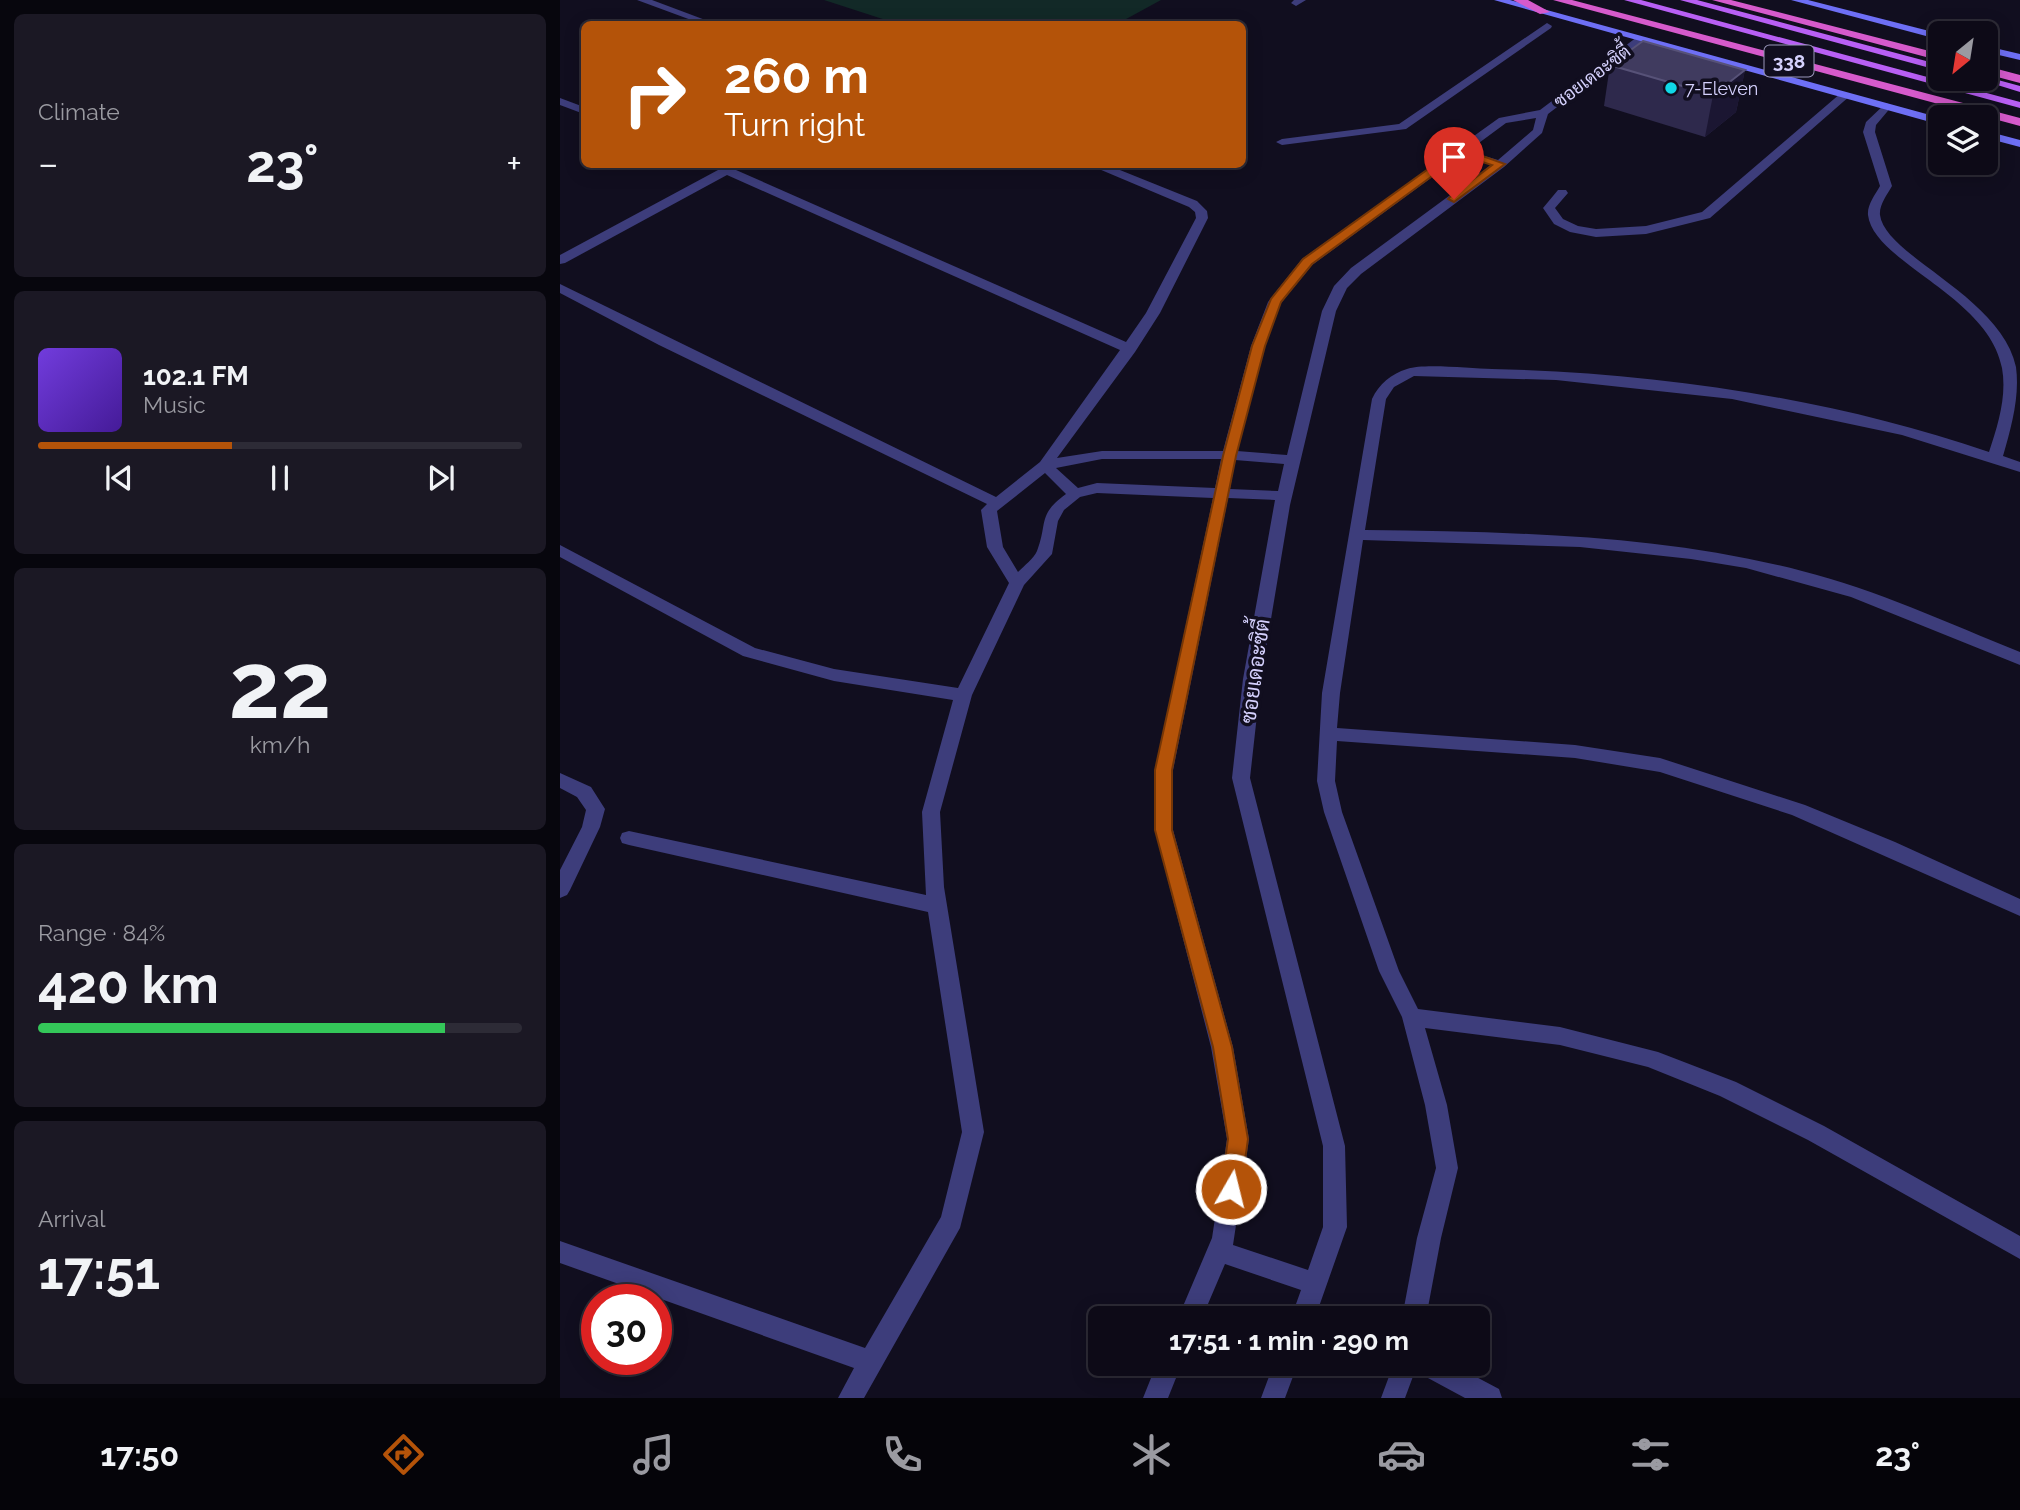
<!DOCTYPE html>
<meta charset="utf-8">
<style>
:root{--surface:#0d0a17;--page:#1b1824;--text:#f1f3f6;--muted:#9a9aa1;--line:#2d2b36;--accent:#b45309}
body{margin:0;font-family:Raleway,Sarabun,sans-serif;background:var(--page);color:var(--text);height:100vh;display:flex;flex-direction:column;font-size:26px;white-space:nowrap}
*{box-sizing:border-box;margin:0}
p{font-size:23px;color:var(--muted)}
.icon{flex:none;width:38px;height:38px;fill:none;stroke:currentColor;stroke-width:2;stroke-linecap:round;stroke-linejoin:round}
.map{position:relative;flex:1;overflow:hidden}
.drawer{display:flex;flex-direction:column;gap:14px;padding:14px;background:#07060d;width:560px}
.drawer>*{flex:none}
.banner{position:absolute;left:21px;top:21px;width:665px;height:147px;border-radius:10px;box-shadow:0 4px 18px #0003,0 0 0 2px var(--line);background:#b45309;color:#fff;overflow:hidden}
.needle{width:46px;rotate:210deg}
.controls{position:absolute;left:1368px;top:21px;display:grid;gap:14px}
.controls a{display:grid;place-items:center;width:70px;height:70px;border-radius:10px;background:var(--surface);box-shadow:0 4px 18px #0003,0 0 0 2px var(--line);font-size:35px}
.speed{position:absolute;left:21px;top:1284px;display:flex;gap:14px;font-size:35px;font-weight:700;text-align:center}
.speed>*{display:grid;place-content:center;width:91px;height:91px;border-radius:50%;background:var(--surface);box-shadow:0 4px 18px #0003,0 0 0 2px var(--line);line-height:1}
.speed .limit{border:10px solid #d22;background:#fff;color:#111}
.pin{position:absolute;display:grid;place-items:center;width:60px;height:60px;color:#fff;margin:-72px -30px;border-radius:50% 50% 50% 0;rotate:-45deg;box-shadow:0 0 7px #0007}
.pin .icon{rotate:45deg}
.me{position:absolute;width:77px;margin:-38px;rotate:8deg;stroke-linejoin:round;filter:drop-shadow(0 0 5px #0008)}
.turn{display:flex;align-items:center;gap:24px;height:147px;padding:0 28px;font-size:32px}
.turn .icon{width:91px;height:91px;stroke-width:2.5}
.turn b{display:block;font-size:49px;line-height:60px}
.big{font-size:52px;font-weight:700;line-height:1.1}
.drawer .widget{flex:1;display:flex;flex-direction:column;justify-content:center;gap:10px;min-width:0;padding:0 24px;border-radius:10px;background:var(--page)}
.drawer .dial{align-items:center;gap:0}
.dial b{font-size:91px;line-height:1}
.song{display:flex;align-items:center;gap:21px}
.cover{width:84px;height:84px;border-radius:10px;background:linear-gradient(135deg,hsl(260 70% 55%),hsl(260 70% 35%))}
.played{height:7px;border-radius:4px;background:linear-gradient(90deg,var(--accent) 40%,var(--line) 40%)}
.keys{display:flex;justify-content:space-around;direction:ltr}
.heat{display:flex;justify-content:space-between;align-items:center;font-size:38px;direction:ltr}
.charge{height:10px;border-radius:5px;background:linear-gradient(90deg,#34c759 84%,var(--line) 0)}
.trip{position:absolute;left:528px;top:1306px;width:402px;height:70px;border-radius:10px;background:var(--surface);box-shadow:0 4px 18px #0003,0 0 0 2px var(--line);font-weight:700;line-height:70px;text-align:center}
.dock{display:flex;height:112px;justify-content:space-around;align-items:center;background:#050409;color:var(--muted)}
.dock .icon{width:49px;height:49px}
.dock .selected{color:var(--accent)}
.dock b{font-size:32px;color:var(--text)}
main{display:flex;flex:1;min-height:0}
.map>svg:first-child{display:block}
.green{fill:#122927}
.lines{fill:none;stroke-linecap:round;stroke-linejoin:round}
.service{fill:#3d3d7b;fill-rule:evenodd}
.minor{fill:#3d3d7b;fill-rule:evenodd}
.secondary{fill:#6e6ff5;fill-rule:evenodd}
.primary{fill:#b85ff4;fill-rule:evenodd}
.trunk{fill:#d65acc;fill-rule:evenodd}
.wall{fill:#2e294c}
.shaded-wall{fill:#1b1632}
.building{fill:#403b5f;stroke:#575278;stroke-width:2}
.route{fill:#b45309;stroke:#753606;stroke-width:2}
.poi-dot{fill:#10d8e7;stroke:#110e1f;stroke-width:2.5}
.labels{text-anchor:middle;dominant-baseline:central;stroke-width:7;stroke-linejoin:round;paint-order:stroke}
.far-street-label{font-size:18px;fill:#d4d0fc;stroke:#110e1f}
.far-poi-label{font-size:18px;fill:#d4d0fc;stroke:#110e1f;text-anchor:start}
.shield{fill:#110e1f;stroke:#9a96ba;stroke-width:2}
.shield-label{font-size:19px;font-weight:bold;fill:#d4d0fc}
.street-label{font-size:21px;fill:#d4d0fc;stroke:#110e1f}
</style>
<main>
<section class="drawer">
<div class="widget"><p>Climate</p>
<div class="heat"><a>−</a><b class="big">23°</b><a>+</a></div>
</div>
<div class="widget">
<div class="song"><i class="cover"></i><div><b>102.1 FM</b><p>Music</p></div></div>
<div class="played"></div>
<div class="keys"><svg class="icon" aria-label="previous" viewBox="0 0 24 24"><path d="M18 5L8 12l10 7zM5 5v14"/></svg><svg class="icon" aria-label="pause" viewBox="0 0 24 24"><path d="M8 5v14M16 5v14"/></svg><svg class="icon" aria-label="next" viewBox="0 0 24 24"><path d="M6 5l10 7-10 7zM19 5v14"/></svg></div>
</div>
<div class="widget dial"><b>22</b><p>km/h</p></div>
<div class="widget"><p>Range · 84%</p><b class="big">420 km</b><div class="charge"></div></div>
<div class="widget"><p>Arrival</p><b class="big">17:51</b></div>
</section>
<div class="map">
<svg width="1460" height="1398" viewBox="0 0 1460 1398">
<rect width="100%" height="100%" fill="#110e1f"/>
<path class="green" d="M264,0H601L557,24H338Z"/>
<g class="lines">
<path class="service" d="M746,0L736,6L731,3L734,0Z
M987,23L992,26L991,28L846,129L722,145L716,142L722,139L839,124Z"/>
<path class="minor" d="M77,0H92L156,24H142Z
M1077,37L1086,39L988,114L982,133L944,167L801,274L787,288L776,311L730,505L701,679L690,778L785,1146L787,1227L755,1318H731L741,1290L665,1264L642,1318H618L652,1238L667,1139L651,1047L595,830V770L653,498L537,493L520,497L504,510L498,521L492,554L464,585L412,695L380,812L384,887L424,1132L400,1228L304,1398H278L294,1368L0,1263V1241L305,1348L381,1217L402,1132L368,912L69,845L62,843L60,838L62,833L69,831L366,895L362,812L393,700L274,681L183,656L0,557V545L195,648L274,669L398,688L449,583L427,547L421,510L427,504L99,345L0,293V284L436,497L480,462L560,350L167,175L5,263L0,264V255L158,170L147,164H177L176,170L566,342L586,313L636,218L635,212L629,207L527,164H545L637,201L647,211L648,218L600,313L575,352L497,458L542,451H663L691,346L708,302L742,259L939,118L980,110ZM976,118L973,130L938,160L908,151L946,123ZM901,156L931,165L791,268L774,286L762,311L727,455L677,451L705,346L721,303L752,265ZM542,459H661L655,488L537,483L518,488L496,468ZM675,460L724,464L718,491L670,489ZM485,473L506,494C477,515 488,523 477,551C474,558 464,566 458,572L443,547L437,511ZM668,498L715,500L683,679L672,778L763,1146V1227L748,1270L673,1245L689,1139L673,1047L613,830V770Z
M1281,93L1291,95L1150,218L1086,234L1036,237L1010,232L994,224L983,208L998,190H1006L1008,193L995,208L1003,219L1018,226L1036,229L1086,226L1142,212Z
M0,98L24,107V114L0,105Z
M1326,103L1332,106L1316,125L1315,132L1332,186C1327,195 1319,205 1320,215C1325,256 1441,296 1456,367C1460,397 1451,428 1443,456L1460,462V472L1342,435L1172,399L996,380L854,376L834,387L826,399L805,530C952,532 1099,534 1242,571C1317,590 1388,623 1460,652V665L1291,597L1186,568L1131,559L1020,547L803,540L780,693L777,728L1015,745L1100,758L1245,805L1335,842L1460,899V916L1232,815L1100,772L1015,758L777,741L775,781L782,812L839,971L858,1009L1000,1027L1098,1052L1176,1082L1264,1126L1460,1236V1259L1248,1140L1160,1096L1088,1067L1000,1045L865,1028L887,1105L898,1168L881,1238L866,1318H842L857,1238L876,1168L865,1105L842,1017L819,971L764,812L757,781L762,693L812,399C819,384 831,374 847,369C865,363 912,369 932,369C1100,373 1271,398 1429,452C1438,425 1447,396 1442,368C1429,296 1313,262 1308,215C1307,205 1315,195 1320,186L1303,132L1306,122Z
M0,773L31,787L45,809L40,827L10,890L7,895L0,898V870L22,827L26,810L17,797L0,788Z
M597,1363H622L608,1398H583Z
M714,1363H738L725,1398H701Z
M834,1363H890L939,1389L942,1398H905L855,1371L845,1398H821Z"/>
<path class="secondary" d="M934,0H950L1381,118V125Z
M1231,0H1248L1381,34V40Z
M1426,46L1460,54V60L1426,52Z
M1426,131L1460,140V147L1426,138Z"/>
<path class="primary" d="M1064,0H1081L1460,102V108Z
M1120,0H1137L1381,65V71Z
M1427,77L1460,86V92L1418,79Z"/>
<path class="trunk" d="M953,0H968L990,12L980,14Z
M993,0H1012L1460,118V126Z
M1152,0H1171L1381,54V61Z
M1426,66L1460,75V83L1426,74Z"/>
</g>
<path class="wall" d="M1050,65L1185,70L1176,112L1145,137L1044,106Z"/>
<path class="shaded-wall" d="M1185,70L1176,112L1145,137L1153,95Z"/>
<path class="building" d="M1083,41L1185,70L1153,95L1050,65Z"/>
<path class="route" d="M896,149H903L945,164L894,202L888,199L890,197L932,165L901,155L752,264L721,302L705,346L676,456L612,770V830L672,1047L688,1139L681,1189L678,1195L671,1198L664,1195L661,1189L668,1139L653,1047L595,830V770L663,456L692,346L711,299L743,259Z"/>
<circle class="poi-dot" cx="1111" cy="88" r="7"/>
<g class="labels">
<g class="far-street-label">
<text transform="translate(1032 76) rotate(-37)">ซอยเดอะซิตี้</text>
</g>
<g class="far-poi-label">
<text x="1125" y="88">7-Eleven</text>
</g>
<rect class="shield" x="1204.5" y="45.5" width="49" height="31" rx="5"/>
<g class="shield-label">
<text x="1229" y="61">338</text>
</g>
<g class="street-label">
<text transform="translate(695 671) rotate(-82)">ซอยเดอะซิตี้</text>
</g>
</g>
</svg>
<div class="controls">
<a><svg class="needle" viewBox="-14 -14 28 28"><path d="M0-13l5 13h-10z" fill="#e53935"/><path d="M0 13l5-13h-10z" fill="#9a9aa1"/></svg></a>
<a><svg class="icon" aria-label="layers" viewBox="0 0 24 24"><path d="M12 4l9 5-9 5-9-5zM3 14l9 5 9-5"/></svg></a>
</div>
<div class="speed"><div class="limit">30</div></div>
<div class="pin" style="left:894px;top:199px;background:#d93025"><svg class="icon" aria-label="arrive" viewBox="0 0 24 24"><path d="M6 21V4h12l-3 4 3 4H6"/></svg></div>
<svg class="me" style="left:671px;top:1189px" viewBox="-20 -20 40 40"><circle r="17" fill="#b45309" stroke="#fff" stroke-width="3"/><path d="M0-11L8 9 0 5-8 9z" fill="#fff"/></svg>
<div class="trip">17:51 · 1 min · 290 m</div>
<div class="banner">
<div class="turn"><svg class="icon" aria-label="right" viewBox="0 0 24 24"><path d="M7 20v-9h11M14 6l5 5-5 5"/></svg><div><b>260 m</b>Turn right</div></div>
</div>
</div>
</main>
<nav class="dock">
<b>17:50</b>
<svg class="icon selected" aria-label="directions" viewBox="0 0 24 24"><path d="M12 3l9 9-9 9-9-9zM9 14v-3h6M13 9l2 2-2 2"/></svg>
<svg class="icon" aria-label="music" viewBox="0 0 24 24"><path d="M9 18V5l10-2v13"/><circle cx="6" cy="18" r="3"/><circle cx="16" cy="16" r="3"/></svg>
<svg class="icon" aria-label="phone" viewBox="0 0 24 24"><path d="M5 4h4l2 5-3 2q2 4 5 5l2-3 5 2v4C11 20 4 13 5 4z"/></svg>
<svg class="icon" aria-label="climate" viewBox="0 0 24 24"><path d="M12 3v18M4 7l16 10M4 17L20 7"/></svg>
<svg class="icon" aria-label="car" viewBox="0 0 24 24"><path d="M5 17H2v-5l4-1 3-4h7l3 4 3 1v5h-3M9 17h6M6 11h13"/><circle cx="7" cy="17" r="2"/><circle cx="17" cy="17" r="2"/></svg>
<svg class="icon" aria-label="filters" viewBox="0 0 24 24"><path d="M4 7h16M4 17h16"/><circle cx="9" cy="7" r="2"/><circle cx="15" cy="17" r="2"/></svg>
<b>23°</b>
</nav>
